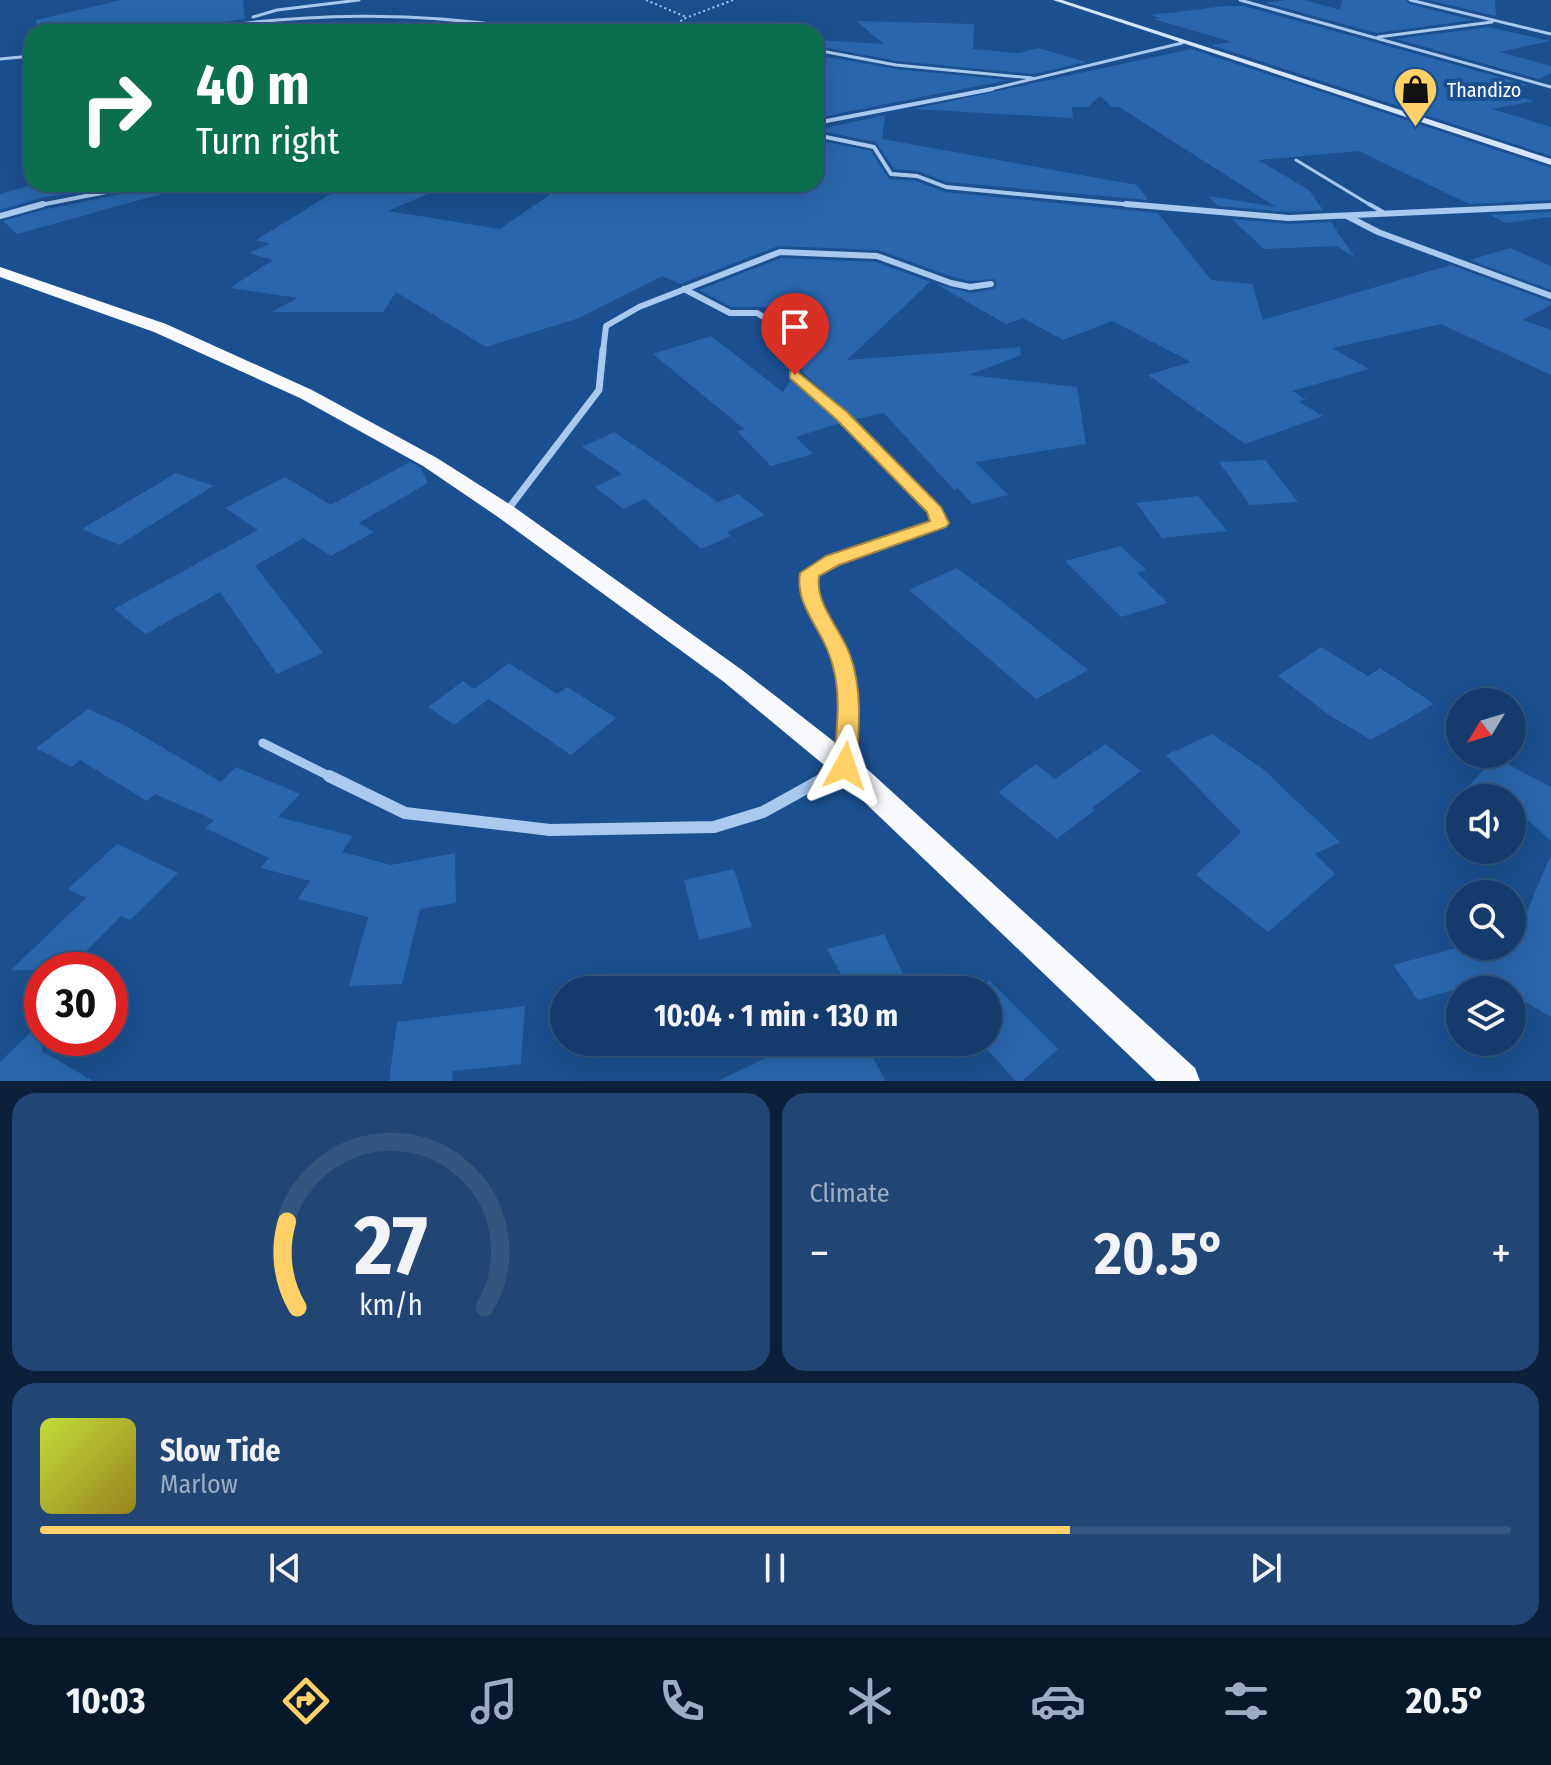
<!DOCTYPE html>
<meta charset="utf-8">
<style>
:root{--surface:#143b6b;--page:#214673;--text:#f1f3f6;--muted:#9dadc1;--line:#33557e;--accent:#ffd166}
body{margin:0;font-family:"Fira Sans Condensed",sans-serif;background:var(--page);color:var(--text);height:100vh;display:flex;flex-direction:column;font-size:30px;white-space:nowrap}
*{box-sizing:border-box;margin:0}
p{font-size:26px;color:var(--muted)}
.icon{flex:none;width:44px;height:44px;fill:none;stroke:currentColor;stroke-width:2;stroke-linecap:round;stroke-linejoin:round}
.map{position:relative;height:1081px;overflow:hidden}
.panel{display:flex;flex-direction:column;gap:12px;padding:12px;background:#0b203b;flex:1}
.panel>*{flex:none}
.hud{position:absolute;left:24px;top:24px;width:800px;height:168px;border-radius:24px;box-shadow:0 8px 32px #0002,0 0 0 2px var(--line);background:#0b6e4f;color:#fff;overflow:hidden}
.needle{width:52px;rotate:232deg}
.tools{position:absolute;left:1446px;top:688px;display:grid;gap:16px}
.tools a{display:grid;place-items:center;width:80px;height:80px;border-radius:50%;background:var(--surface);box-shadow:0 8px 32px #0002,0 0 0 2px var(--line);font-size:40px}
.speed{position:absolute;left:24px;top:952px;display:flex;gap:16px;font-size:40px;font-weight:700;text-align:center}
.speed>*{display:grid;place-content:center;width:104px;height:104px;border-radius:50%;background:var(--surface);box-shadow:0 8px 32px #0002,0 0 0 2px var(--line);line-height:1}
.speed .limit{border:12px solid #d22;background:#fff;color:#111}
.pin{position:absolute;display:grid;place-items:center;width:68px;height:68px;color:#fff;margin:-82px -34px;border-radius:50% 50% 50% 0;rotate:-45deg;box-shadow:0 0 8px #0007}
.pin .icon{rotate:45deg}
.me{position:absolute;width:88px;margin:-44px;rotate:5deg;stroke-linejoin:round;filter:drop-shadow(0 0 6px #0008)}
.turn{display:flex;align-items:center;gap:28px;height:168px;padding:0 40px;font-size:36px}
.turn .icon{width:104px;height:104px;stroke-width:2.5}
.turn b{display:block;font-size:56px;line-height:68px}
.big{font-size:60px;font-weight:700;line-height:1.1}
.panel .widget{flex:1;display:flex;flex-direction:column;justify-content:center;gap:12px;min-width:0;padding:0 28px;border-radius:24px;background:var(--page)}
.panel .dial{align-items:center;gap:0}
.dial svg{height:208px;overflow:visible;fill:none;stroke:var(--line);stroke-width:7;stroke-linecap:round;text-anchor:middle}
.dial text{fill:var(--text);stroke:none}
.song{display:flex;align-items:center;gap:24px}
.cover{width:96px;height:96px;border-radius:12px;background:linear-gradient(135deg,hsl(70 70% 55%),hsl(50 70% 35%))}
.played{height:8px;border-radius:4px;background:linear-gradient(90deg,var(--accent) 70%,var(--line) 70%)}
.keys{display:flex;justify-content:space-around;direction:ltr}
.heat{display:flex;justify-content:space-between;align-items:center;font-size:44px;direction:ltr}
.panel .tiles{flex:1;display:grid;gap:12px;grid-template-columns:1fr 1fr}
.widget:last-child{grid-column:span 2}
.trip{position:absolute;left:550px;top:976px;width:452px;height:80px;border-radius:40px;background:var(--surface);box-shadow:0 8px 32px #0002,0 0 0 2px var(--line);font-weight:700;line-height:80px;text-align:center}
.tabs{display:flex;height:128px;justify-content:space-around;align-items:center;background:#08182b;color:var(--muted)}
.tabs .icon{width:56px;height:56px}
.tabs .selected{color:var(--accent)}
.tabs b{font-size:36px;color:var(--text)}
.map>svg:first-child{display:block}
.lines{fill:none;stroke-linecap:round;stroke-linejoin:round}
.stream{fill:#9cc4f0;fill-rule:evenodd}
.building{fill:#2a66ad}
.path{stroke:#a9c9ee;stroke-width:2;stroke-dasharray:2 3;stroke-linecap:butt}
.service-far1{stroke:#a9c9ee;stroke-width:3}
.service{stroke:#a9c9ee;stroke-width:4}
.minor-far5{stroke:#a9c9ee;stroke-width:3}
.minor-far4{stroke:#a9c9ee;stroke-width:4}
.minor-far3{stroke:#a9c9ee;stroke-width:6}
.minor-far2{stroke:#a9c9ee;stroke-width:7}
.minor-far1{stroke:#a9c9ee;stroke-width:9}
.minor{stroke:#a9c9ee;stroke-width:12}
.secondary{fill:#d6e6fa;fill-rule:evenodd}
.trunk{fill:#f8faff;fill-rule:evenodd}
.route{fill:#ffd166;stroke:#a68842;stroke-width:2}
.labels{text-anchor:middle;dominant-baseline:central;stroke-width:8;stroke-linejoin:round;paint-order:stroke}
.far-poi-label{font-size:20px;fill:#fff;stroke:#1b4f8f;text-anchor:start}
</style>
<div class="map">
<svg width="1551" height="1081" viewBox="0 0 1551 1081">
<rect width="100%" height="100%" fill="#1b4f8f"/>
<g class="lines">
<path class="stream" d="M32,38V42L24,40V39Z"/>
</g>
<path class="building" d="M121,0H243L245,19L180,28L177,32H38L36,20Z
M1286,0H1304L1340,10L1342,0H1406L1409,4L1473,20L1376,33L1266,3Z
M1429,0H1495L1496,16Z
M1226,6H1244L1528,85L1502,92L1534,101L1492,109L1551,127V156L1211,45L1232,42L1154,19L1161,18L1151,15Z
M856,21L974,24L973,49L1019,53L1038,48L1086,62L1034,74L897,61L816,46V40L884,44Z
M1489,27L1550,41L1499,52L1551,66V73L1539,79L1396,39Z
M1191,49L1551,168V200L1469,204L1359,151L1258,160L1309,190L1323,210L1289,212L1218,206L1208,196L1276,207L1119,107H1112L1100,96L1088,107H1072L1073,118L914,109Z
M816,55L896,69L1008,80L816,118Z
M885,115L882,139L1137,185L1148,200L947,182L918,171L894,169L876,142L816,130Z
M816,140L871,151L889,179L916,181L945,192L1158,213L1211,280L1252,284L1263,320L1451,265L1551,302V305L1523,320L1551,330V375L1441,324L1332,348L1369,369L1292,391L1306,399L1299,402L1323,416L1245,444L1148,375L1191,362L1112,321L1063,340L1023,318L1006,324L936,284L971,293L994,289L997,284L994,279L970,281L953,277L878,250L778,246L680,284L662,276L579,318L486,347L396,292L383,312H271L298,298L230,288L273,260L249,253L270,244L256,240L347,184H451L388,211L500,229L565,184H816Z
M36,184H121L41,198L0,210V194Z
M152,184H163L165,193L17,234L3,221L46,209L148,189Z
M1551,212V217L1505,223L1490,215Z
M1232,219L1289,224L1331,222L1355,258L1337,246L1264,249Z
M1510,248L1551,266V290L1470,260Z
M781,258L876,262L930,282L847,360L1020,347L1021,355L969,375L1077,387L1086,444L975,462L1008,495L972,504L958,488L954,490L884,413L855,419L802,372L803,361L818,338L765,307H732L699,290Z
M711,336L783,392L791,380L840,423L796,437L813,454L771,466L737,431L744,429L653,354Z
M614,432L718,502L738,494L765,515L727,532L731,536L701,549L645,499L623,509L595,487L622,474L582,447Z
M1265,460L1298,502L1250,505L1219,462Z
M410,462L420,467L428,483L359,523L374,532L331,556L303,538L255,566L323,653L277,674L220,592L146,634L114,609L258,530L225,508L285,477L331,505Z
M176,473L213,486L119,545L82,529Z
M1198,496L1227,531L1162,538L1136,503Z
M1121,546L1146,570L1137,573L1168,603L1121,617L1065,561Z
M957,568L1000,600L1088,670L1036,699L909,590Z
M1321,647L1368,676L1380,668L1434,704L1371,740L1329,715L1278,676Z
M509,663L557,694L567,687L616,718L571,755L489,699L454,725L428,707L463,681L474,689Z
M88,709L126,726L221,782L236,767L300,794L278,817L353,836L342,852L391,865L455,853L456,903L420,909L402,984L349,986L368,917L298,899L310,881L261,868L269,858L205,828L214,820L155,794L147,801L80,760L72,767L36,748Z
M1212,734L1263,769L1340,842L1315,854L1335,874L1268,932L1196,875L1241,832L1166,755Z
M1105,744L1141,771L1092,808L1095,810L1057,839L998,792L1036,764L1055,779Z
M1494,757L1551,787V841L1512,806V798H1459Z
M117,844L178,873L130,920L121,916L67,970H11L86,898L68,889Z
M1551,855V1017L1512,994V990H1506L1490,980L1418,1000L1393,965L1464,946H1512Z
M734,869L752,927L699,940L684,880Z
M884,934L907,982L870,990H850L827,949Z
M988,979L1058,1049L1022,1081H1016L988,1051Z
M525,1006L521,1064L453,1071L452,1081H389L397,1022Z
M42,1021V1051L93,1081H0V1062Z
M799,1042H864L886,1081H718Z"/>
<g class="lines">
<path class="path" d="M646,0L686,17
M673,28L683,19L733,0"/>
<path class="service-far1" d="M1296,160L1372,206"/>
<path class="service" d="M1369,204L1383,212"/>
<path class="minor-far5" d="M1240,0L1551,87
M1410,0L1551,34
M253,17L277,10L359,0
M181,32C294,13 425,9 538,32
M1378,37L1492,22
M816,50L896,65L1032,78
M0,59L32,56
M983,91L1182,43"/>
<path class="minor-far4" d="M816,123L992,89
M816,135L874,147L891,174L917,176L946,187L1143,206
M35,206L147,184"/>
<path class="minor-far3" d="M1126,204L1289,218L1551,206
M0,216L43,204
M1347,216L1378,232L1551,296
M684,289L730,313H757L799,339L798,352
M603,352L606,326L639,307L780,252L877,256L951,283L970,287L991,284"/>
<path class="minor-far2" d="M798,350L795,375L842,416L935,510L940,523L893,539
M506,512L599,390L603,350"/>
<path class="minor-far1" d="M263,743L333,778
M824,778L845,766C848,733 852,698 843,666C834,633 808,608 810,573L832,560L899,537"/>
<path class="minor" d="M329,776L405,813L550,830L714,827L763,812L828,776"/>
<path class="secondary" d="M1053,0H1062L1551,159V165Z"/>
<path class="trunk" d="M0,267L166,324L312,390L437,458L514,507L742,670L855,758L1195,1068L1200,1081H1156L835,774L724,682L498,517L423,466L300,398L154,332L0,277Z"/>
</g>
<path class="route" d="M795,370L847,412L941,507L949,523L946,527L839,565L819,576C815,605 841,629 850,655C863,691 859,729 856,766L853,772L845,775L837,772L833,766C837,729 843,689 829,654C819,626 795,604 800,573L826,556L930,521L927,512L836,419L790,378V372Z"/>
<defs>
<symbol id="shop-pin" viewBox="-11 -11 22 30"><path d="M0 17L-7.5 6A9.5 9.5 0 1 1 7.5 6Z" fill="#ffd166" stroke="#1b4f8f"/><path d="M-5-2.5h2.3a2.7 3.5 0 0 1 5.4 0H5L5.5 6h-11ZM-1.5-2.5h3a1.5 2.3 0 0 0-3 0Z" fill="#111"/></symbol>
</defs>
<g fill-rule="evenodd">
<use href="#shop-pin" x="1390" y="64" width="51" height="69"/>
</g>
<g class="labels">
<g class="far-poi-label">
<text x="1447" y="90">Thandizo</text>
</g>
</g>
</svg>
<div class="tools">
<a><svg class="needle" viewBox="-14 -14 28 28"><path d="M0-13l5 13h-10z" fill="#e53935"/><path d="M0 13l5-13h-10z" fill="#9dadc1"/></svg></a>
<a><svg class="icon" aria-label="sound" viewBox="0 0 24 24"><path d="M4 9h4l5-4v14l-5-4H4zM17 9q2 3 0 6"/></svg></a>
<a><svg class="icon" aria-label="search" viewBox="0 0 24 24"><circle cx="10" cy="10" r="6"/><path d="M15 15l6 6"/></svg></a>
<a><svg class="icon" aria-label="layers" viewBox="0 0 24 24"><path d="M12 4l9 5-9 5-9-5zM3 14l9 5 9-5"/></svg></a>
</div>
<div class="speed"><div class="limit">30</div></div>
<div class="pin" style="left:795px;top:375px;background:#d93025"><svg class="icon" aria-label="arrive" viewBox="0 0 24 24"><path d="M6 21V4h12l-3 4 3 4H6"/></svg></div>
<svg class="me" style="left:845px;top:766px" viewBox="-20 -20 40 40"><path d="M0-17L14 15 0 8-14 15z" fill="#ffd166" stroke="#fff" stroke-width="4"/></svg>
<div class="trip">10:04 · 1 min · 130 m</div>
<div class="hud">
<div class="turn"><svg class="icon" aria-label="right" viewBox="0 0 24 24"><path d="M7 20v-9h11M14 6l5 5-5 5"/></svg><div><b>40 m</b>Turn right</div></div>
</div>
</div>
<section class="panel">
<div class="tiles">
<div class="widget dial"><svg viewBox="0 0 100 80">
<path d="M14 69A42 42 0 1 1 86 69"/>
<path d="M14 69A42 42 0 0 1 10 36" stroke="#ffd166"/>
<text x="50" y="56" font-size="32" font-weight="700">27</text>
<text x="50" y="72" font-size="11">km/h</text>
</svg></div>
<div class="widget"><p>Climate</p>
<div class="heat"><a>−</a><b class="big">20.5°</b><a>+</a></div>
</div>
<div class="widget">
<div class="song"><i class="cover"></i><div><b>Slow Tide</b><p>Marlow</p></div></div>
<div class="played"></div>
<div class="keys"><svg class="icon" aria-label="previous" viewBox="0 0 24 24"><path d="M18 5L8 12l10 7zM5 5v14"/></svg><svg class="icon" aria-label="pause" viewBox="0 0 24 24"><path d="M8 5v14M16 5v14"/></svg><svg class="icon" aria-label="next" viewBox="0 0 24 24"><path d="M6 5l10 7-10 7zM19 5v14"/></svg></div>
</div>
</div>
</section>
<nav class="tabs">
<b>10:03</b>
<svg class="icon selected" aria-label="directions" viewBox="0 0 24 24"><path d="M12 3l9 9-9 9-9-9zM9 14v-3h6M13 9l2 2-2 2"/></svg>
<svg class="icon" aria-label="music" viewBox="0 0 24 24"><path d="M9 18V5l10-2v13"/><circle cx="6" cy="18" r="3"/><circle cx="16" cy="16" r="3"/></svg>
<svg class="icon" aria-label="phone" viewBox="0 0 24 24"><path d="M5 4h4l2 5-3 2q2 4 5 5l2-3 5 2v4C11 20 4 13 5 4z"/></svg>
<svg class="icon" aria-label="climate" viewBox="0 0 24 24"><path d="M12 3v18M4 7l16 10M4 17L20 7"/></svg>
<svg class="icon" aria-label="car" viewBox="0 0 24 24"><path d="M5 17H2v-5l4-1 3-4h7l3 4 3 1v5h-3M9 17h6M6 11h13"/><circle cx="7" cy="17" r="2"/><circle cx="17" cy="17" r="2"/></svg>
<svg class="icon" aria-label="filters" viewBox="0 0 24 24"><path d="M4 7h16M4 17h16"/><circle cx="9" cy="7" r="2"/><circle cx="15" cy="17" r="2"/></svg>
<b>20.5°</b>
</nav>
